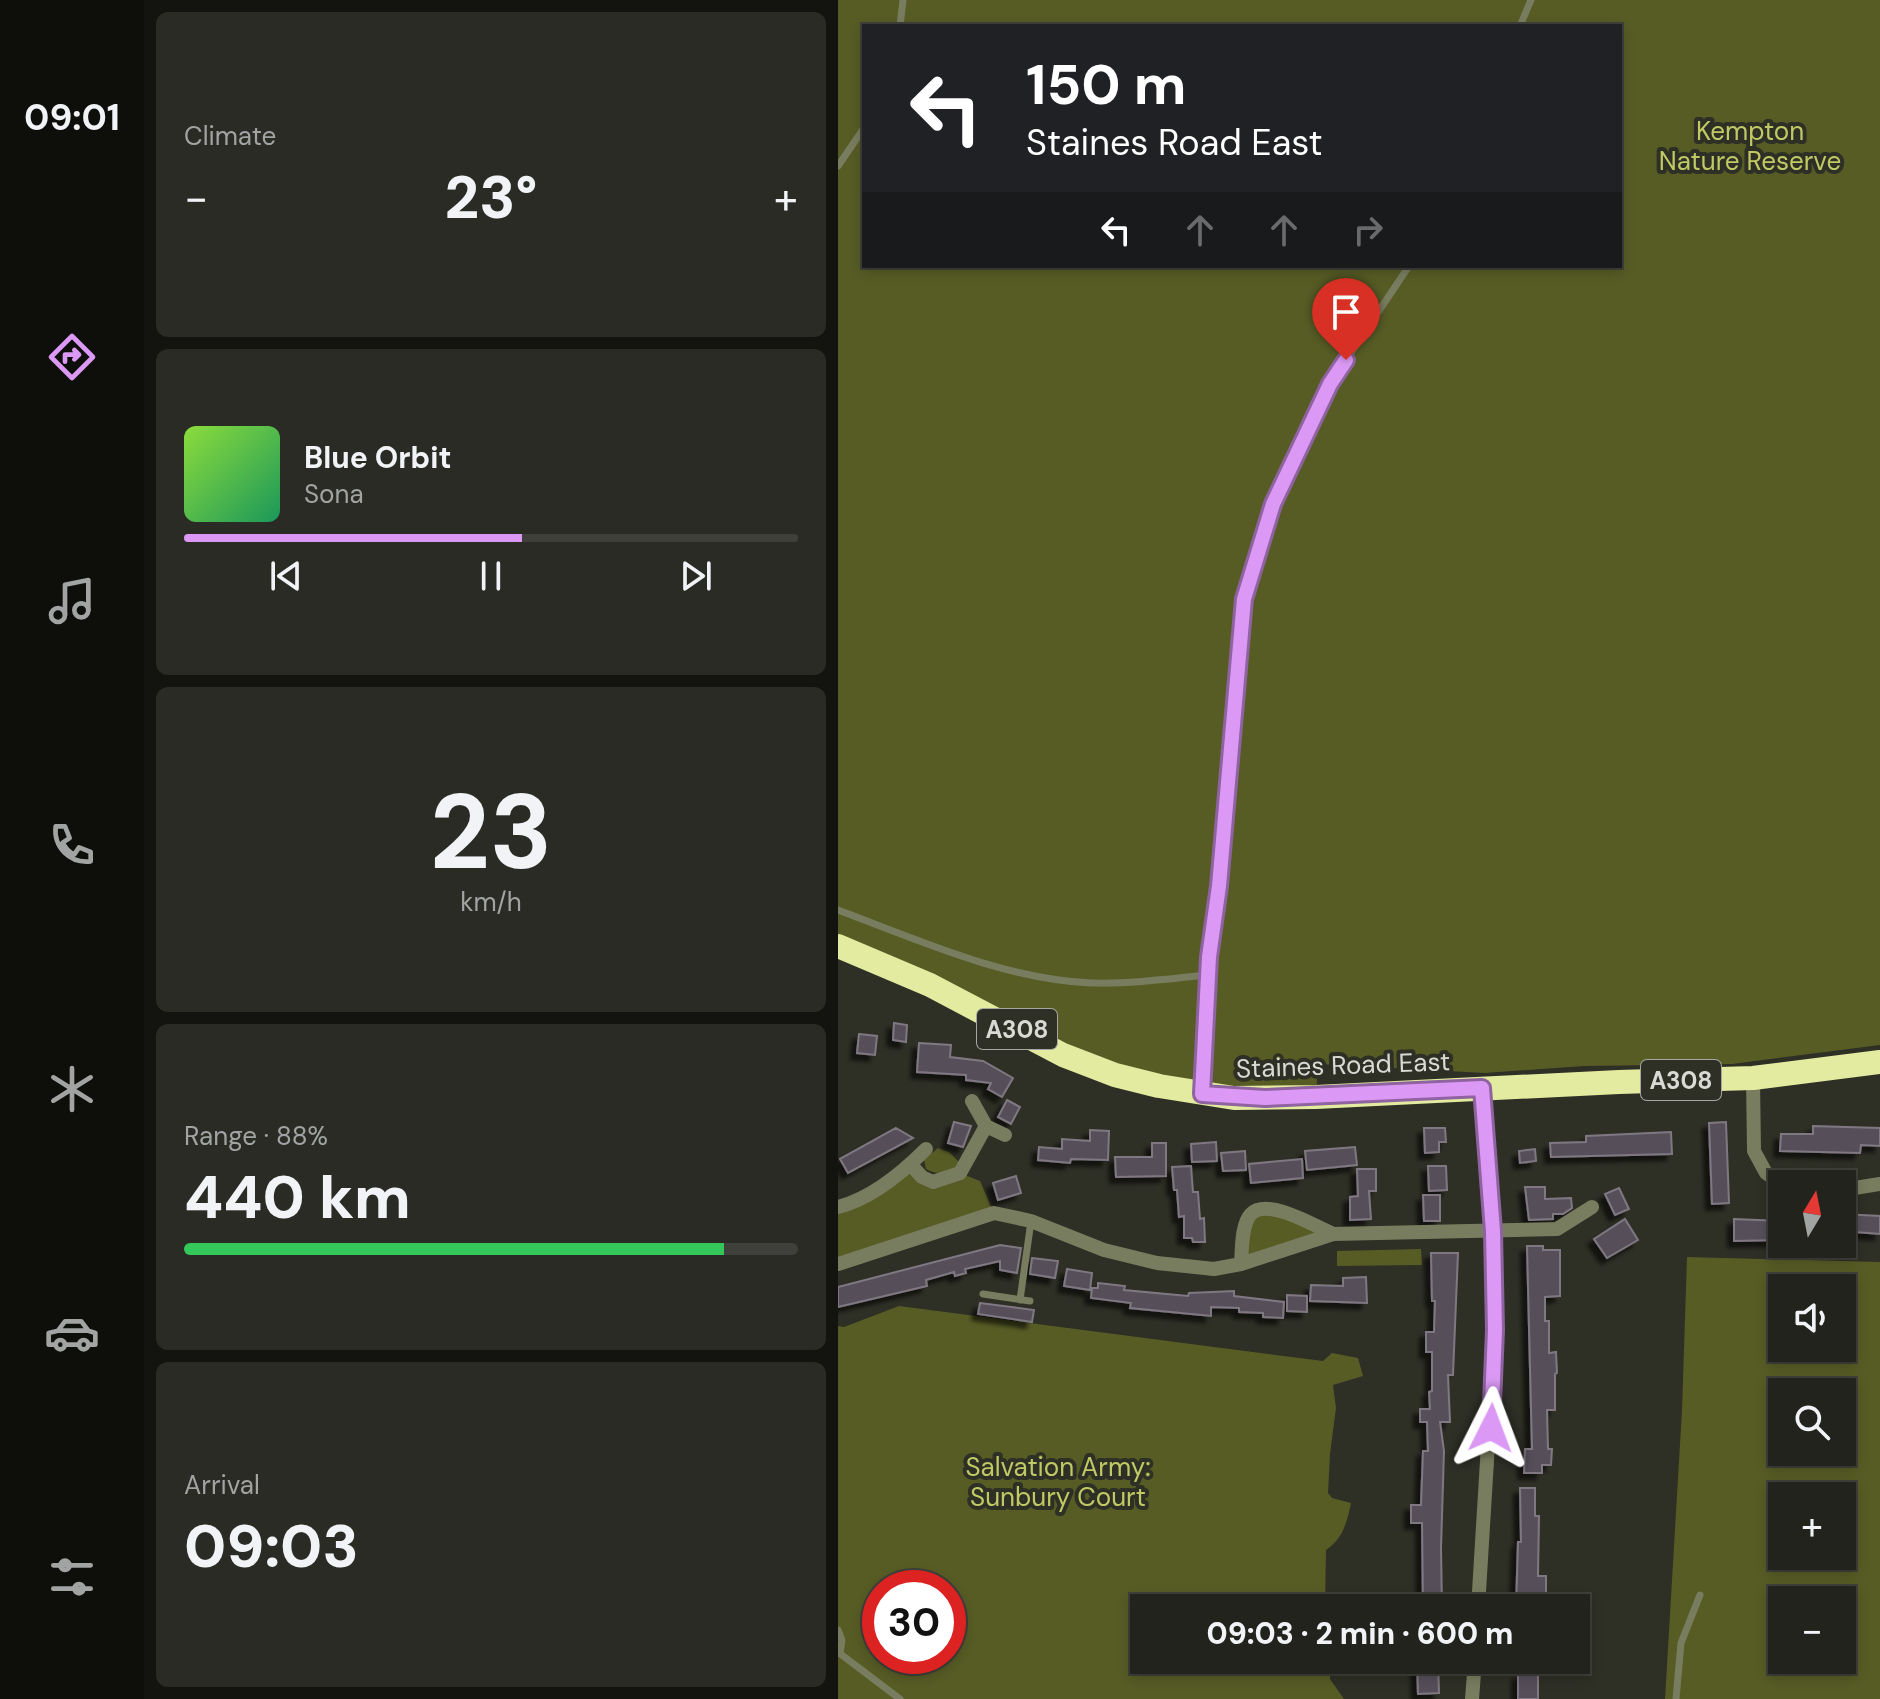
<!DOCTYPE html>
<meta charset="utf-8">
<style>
:root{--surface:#22231c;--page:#2a2b25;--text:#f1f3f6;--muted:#a2a4a3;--line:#3f403b;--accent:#db99f5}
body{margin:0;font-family:"DM Sans",sans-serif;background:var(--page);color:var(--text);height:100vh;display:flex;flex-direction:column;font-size:30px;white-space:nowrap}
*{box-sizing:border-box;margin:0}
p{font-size:26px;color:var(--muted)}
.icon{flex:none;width:44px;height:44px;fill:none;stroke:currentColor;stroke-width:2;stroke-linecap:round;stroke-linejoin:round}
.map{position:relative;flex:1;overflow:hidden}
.sheet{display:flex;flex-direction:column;gap:12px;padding:12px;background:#13130f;width:694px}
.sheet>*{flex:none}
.guide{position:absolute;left:24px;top:24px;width:760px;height:244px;border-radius:0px;box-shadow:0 4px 12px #0003,0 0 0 2px var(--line);background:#202124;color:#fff;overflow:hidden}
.needle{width:52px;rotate:10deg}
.tools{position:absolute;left:930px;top:1170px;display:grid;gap:16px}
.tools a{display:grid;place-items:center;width:88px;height:88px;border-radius:0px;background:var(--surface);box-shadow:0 4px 12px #0003,0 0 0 2px var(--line);font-size:40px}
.speed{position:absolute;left:24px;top:1570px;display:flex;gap:16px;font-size:40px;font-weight:700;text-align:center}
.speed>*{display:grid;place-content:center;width:104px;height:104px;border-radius:50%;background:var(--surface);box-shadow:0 4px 12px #0003,0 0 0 2px var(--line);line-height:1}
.speed .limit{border:12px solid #d22;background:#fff;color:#111}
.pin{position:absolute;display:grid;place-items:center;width:68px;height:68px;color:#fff;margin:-82px -34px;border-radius:50% 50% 50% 0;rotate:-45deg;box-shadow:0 0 8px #0007}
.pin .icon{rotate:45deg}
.me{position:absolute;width:88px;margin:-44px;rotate:3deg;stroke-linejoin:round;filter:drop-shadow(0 0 6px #0008)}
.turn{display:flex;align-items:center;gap:28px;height:168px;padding:0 32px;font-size:36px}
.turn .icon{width:104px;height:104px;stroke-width:2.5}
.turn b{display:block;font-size:56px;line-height:68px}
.lanes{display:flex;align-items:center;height:76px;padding:0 32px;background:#0003;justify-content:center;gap:40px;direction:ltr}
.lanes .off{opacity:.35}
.big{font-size:60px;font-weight:800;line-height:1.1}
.sheet .tile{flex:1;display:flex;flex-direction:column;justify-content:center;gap:12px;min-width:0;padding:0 28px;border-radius:12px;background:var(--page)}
.sheet .dial{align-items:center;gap:0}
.dial b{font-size:104px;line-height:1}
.song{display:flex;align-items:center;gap:24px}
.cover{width:96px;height:96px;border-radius:12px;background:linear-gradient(135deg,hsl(90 70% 55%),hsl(150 70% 35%))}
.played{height:8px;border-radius:4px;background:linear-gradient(90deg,var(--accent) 55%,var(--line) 55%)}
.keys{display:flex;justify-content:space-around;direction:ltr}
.heat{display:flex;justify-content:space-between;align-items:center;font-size:44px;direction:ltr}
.charge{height:12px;border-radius:6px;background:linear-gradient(90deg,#34c759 88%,var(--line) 0)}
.trip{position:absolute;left:292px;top:1594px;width:460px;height:80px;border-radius:0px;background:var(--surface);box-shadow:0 4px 12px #0003,0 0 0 2px var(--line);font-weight:800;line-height:80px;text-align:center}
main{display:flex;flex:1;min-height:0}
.tab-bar{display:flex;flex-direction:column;width:144px;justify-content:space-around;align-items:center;background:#0e0e0b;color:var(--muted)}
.tab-bar .icon{width:56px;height:56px}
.tab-bar .current{color:var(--accent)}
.tab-bar b{font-size:36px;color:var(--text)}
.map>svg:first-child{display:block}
.green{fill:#575c25;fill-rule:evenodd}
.building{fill:#57505a;stroke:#7f7882;stroke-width:2;filter:url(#shadow)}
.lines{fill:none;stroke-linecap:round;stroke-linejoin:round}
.lane{stroke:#797d5f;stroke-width:7}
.street{stroke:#797d5f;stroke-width:14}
.highway{stroke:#e3eba0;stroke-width:24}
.route-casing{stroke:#8e639f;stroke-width:20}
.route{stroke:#db99f5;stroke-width:14}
.labels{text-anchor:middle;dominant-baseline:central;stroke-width:8;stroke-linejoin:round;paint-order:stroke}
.shield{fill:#2e2f25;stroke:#a6a7a0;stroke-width:2}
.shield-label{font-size:24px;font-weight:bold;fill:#d9dad4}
.park-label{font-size:26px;fill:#c1c964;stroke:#2e2f25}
.street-label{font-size:26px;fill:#d9dad4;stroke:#2e2f25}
</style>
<main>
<nav class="tab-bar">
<b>09:01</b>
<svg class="icon current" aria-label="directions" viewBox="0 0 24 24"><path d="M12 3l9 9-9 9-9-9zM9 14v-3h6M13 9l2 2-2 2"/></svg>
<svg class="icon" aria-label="music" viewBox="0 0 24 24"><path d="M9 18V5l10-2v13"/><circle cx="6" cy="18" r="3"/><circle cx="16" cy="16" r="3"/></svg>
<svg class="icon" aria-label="phone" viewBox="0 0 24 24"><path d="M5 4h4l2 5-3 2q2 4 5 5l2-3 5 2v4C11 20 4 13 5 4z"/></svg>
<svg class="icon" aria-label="climate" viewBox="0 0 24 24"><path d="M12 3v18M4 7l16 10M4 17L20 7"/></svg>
<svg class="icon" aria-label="car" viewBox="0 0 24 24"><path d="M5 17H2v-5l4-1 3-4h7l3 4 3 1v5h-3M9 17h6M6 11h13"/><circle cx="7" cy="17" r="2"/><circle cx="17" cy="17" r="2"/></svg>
<svg class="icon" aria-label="filters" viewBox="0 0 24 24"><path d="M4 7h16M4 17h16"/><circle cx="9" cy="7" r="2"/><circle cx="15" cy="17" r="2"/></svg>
</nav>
<section class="sheet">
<div class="tile"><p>Climate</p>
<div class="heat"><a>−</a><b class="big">23°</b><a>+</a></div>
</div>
<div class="tile">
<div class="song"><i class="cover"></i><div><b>Blue Orbit</b><p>Sona</p></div></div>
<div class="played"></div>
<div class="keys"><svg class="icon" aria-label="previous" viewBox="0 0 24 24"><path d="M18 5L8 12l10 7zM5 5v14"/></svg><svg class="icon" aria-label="pause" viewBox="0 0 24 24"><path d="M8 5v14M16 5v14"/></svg><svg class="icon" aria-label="next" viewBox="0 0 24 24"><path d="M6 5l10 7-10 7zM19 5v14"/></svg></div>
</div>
<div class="tile dial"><b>23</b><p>km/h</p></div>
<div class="tile"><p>Range · 88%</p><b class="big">440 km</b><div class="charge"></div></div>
<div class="tile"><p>Arrival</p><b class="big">09:03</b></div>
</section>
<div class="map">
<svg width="1042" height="1699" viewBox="0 0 1042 1699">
<defs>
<filter id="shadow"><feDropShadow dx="-6" dy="6" stdDeviation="2" flood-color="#0009"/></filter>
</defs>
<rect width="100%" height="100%" fill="#2e2f25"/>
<path class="green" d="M0,0H1042V1045L894,1064L746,1066L647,1073L480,1064L478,1097L321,1086L0,946ZM26,26H782V266H26Z
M100,1148L111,1152L123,1164C111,1172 102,1177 88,1169L86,1160Z
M73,1165L84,1177L122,1173L142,1181L156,1213L0,1264V1207Z
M422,1208L495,1234L403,1264L409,1222Z
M583,1249L584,1265L499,1266V1251Z
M849,1257L1042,1262V1699H827L844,1410ZM944,1288H1004V1348H944ZM944,1392H1004V1452H944ZM944,1496H1004V1556H944ZM944,1600H1004V1660H944Z
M61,1306L485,1361L494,1353L520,1358L525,1376L495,1385L498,1408L492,1454L490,1493L494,1498L513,1503C509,1522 505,1539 488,1550L487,1608H306V1660H493L492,1679L506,1699H0V1326L6,1327ZM42,1588H110V1656H42Z"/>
<path class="building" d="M56,1023L69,1025L68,1042L55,1040Z
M21,1034L39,1036L37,1055L19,1053Z
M81,1043L113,1045L112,1057L145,1061L175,1078L164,1097L150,1089L153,1083L128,1080V1075L79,1072Z
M169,1100L182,1107L173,1124L160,1117Z
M116,1122L133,1126L125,1147L110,1143Z
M888,1122L891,1203L874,1204L871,1123Z
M975,1126L1042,1128V1146L1023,1145L1022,1153L942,1151L943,1134H975Z
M58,1128L75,1138L10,1173L2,1159Z
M586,1128H607L608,1142H601V1152L587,1153Z
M252,1130L271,1131L270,1160L233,1159L232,1163L200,1160L201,1147L224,1149V1139L252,1141Z
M833,1132L834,1154L713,1157L712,1143L748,1142V1136Z
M378,1142L379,1161L354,1162L353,1144Z
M314,1143H328V1176L278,1177L277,1157H314Z
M517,1147L519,1165L469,1170L467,1151Z
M697,1149L698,1161L682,1163L681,1151Z
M407,1151L408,1170L385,1171L383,1153Z
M464,1159L465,1178L413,1183L411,1164Z
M353,1166L355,1192H360L362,1219L366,1218L367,1242H355L354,1238H346V1216L341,1217L339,1190H336L334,1167Z
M590,1166H608L609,1190L591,1191Z
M519,1169H538V1191H531L533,1219L512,1220V1197L520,1196Z
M178,1176L183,1193L160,1200L155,1183Z
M687,1187H707V1199L733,1198L734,1208L725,1214H715V1219L691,1220Z
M781,1188L791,1209L777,1215L767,1194Z
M585,1195H602V1221H586Z
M1004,1214L1042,1216V1234L1004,1231Z
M787,1219L800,1240L769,1258L756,1239Z
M896,1219L944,1221V1240L896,1241Z
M162,1245L183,1248L179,1273L162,1270V1261L127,1269L128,1273L117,1276L116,1272L88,1280L89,1286L0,1307V1287Z
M689,1246H705V1250H722V1296L707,1297V1321H711V1353L718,1352L719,1373L717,1374V1410H709L710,1449H714L713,1465H704V1473H686L687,1449H694Z
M593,1253H620L615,1375H610L612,1422H602L606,1451L603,1548L604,1608H585L584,1523H573V1505H583L585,1451H590L589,1422H582V1409H592L591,1392L594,1391V1352H588V1332H596L597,1301H594Z
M194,1258L220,1261L217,1278L192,1274Z
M229,1269L254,1273L252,1290L226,1286Z
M528,1277L529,1303L472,1301L473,1285L505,1286V1278Z
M260,1283L287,1286L286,1290L350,1296L351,1293L396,1291V1296L446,1302L445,1318L425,1317V1313L401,1312V1308L373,1307V1316L292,1308L293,1303L253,1298L254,1288H260Z
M449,1295L469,1296V1312L449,1311Z
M142,1303L196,1310L194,1322L140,1314Z
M682,1488H697V1516H701L700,1576H708V1597L715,1596V1608H678L680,1542H683Z
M579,1660H600L601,1693L580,1694Z
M687,1666H700V1699H680V1674H687Z"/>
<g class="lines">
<path class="lane" d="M62,26L65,0
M682,26L693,0
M0,166L26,128
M0,910C81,940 165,979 253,983C292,984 331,979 369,975
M365,1088L371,957L381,886L406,599L435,504L492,384L571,266
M145,1294L192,1301
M182,1300L193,1221
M440,1599V1608
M0,1630L4,1640L2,1653
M0,1652L62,1699
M838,1699L843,1643L862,1595"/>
<path class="street" d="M915,1078L916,1151L928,1173L944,1184
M148,1126L167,1135
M73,1165L84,1177L95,1182L122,1173L148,1126L134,1101
M1004,1190L1042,1184
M0,1207C32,1199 65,1172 88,1149
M0,1264L156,1213L193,1221L266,1250L319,1263L376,1269L403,1264L495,1234L719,1229L754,1207
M403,1264C404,1251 403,1224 413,1214C429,1197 477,1226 495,1234
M640,1608L657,1330L655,1231L644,1088
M634,1699L637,1660"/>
<path class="highway" d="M0,946L92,985L225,1055L277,1075L321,1086L396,1098L478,1097L781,1082L915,1078L1042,1062"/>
</g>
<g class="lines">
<defs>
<path id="route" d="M508,360L492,384L435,504L406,599L381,886L371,957L364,1094L427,1098L644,1088L655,1231L657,1330L653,1428"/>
</defs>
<use href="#route" class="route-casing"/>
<use href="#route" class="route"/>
</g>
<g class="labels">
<g class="shield">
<rect x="139" y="1009" width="80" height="40" rx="6"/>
<rect x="803" y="1060" width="80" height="40" rx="6"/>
</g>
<g class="shield-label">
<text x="179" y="1029">A308</text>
<text x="843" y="1080">A308</text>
</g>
<g class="park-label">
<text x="912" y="131">Kempton<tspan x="912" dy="30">Nature Reserve</tspan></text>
<text x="220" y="1467">Salvation Army:<tspan x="220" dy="30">Sunbury Court</tspan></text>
</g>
<g class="street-label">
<text transform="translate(505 1065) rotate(-2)">Staines Road East</text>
</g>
</g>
</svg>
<div class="tools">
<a><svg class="needle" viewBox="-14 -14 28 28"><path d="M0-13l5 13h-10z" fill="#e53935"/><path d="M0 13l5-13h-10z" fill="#a2a4a3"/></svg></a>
<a><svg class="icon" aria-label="sound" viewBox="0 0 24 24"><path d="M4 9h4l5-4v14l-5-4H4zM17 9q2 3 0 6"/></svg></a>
<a><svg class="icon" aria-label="search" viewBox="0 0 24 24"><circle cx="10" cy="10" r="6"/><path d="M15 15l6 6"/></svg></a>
<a>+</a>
<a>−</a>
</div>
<div class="speed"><div class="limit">30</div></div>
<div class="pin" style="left:508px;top:360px;background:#d93025"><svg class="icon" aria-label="arrive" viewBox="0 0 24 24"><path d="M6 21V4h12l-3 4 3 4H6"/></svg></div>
<svg class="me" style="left:653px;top:1428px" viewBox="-20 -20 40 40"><path d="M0-17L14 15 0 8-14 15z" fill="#db99f5" stroke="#fff" stroke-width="4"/></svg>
<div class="trip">09:03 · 2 min · 600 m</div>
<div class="guide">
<div class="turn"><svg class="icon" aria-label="left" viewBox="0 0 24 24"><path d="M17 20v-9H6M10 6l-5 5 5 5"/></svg><div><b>150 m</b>Staines Road East</div></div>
<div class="lanes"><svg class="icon" aria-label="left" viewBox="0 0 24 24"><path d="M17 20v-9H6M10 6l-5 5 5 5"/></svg><svg class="icon off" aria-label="ahead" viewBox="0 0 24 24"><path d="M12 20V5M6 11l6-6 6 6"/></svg><svg class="icon off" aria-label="ahead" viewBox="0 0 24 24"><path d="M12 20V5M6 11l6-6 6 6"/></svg><svg class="icon off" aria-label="right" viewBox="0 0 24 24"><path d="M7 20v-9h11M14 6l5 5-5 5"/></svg></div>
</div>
</div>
</main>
